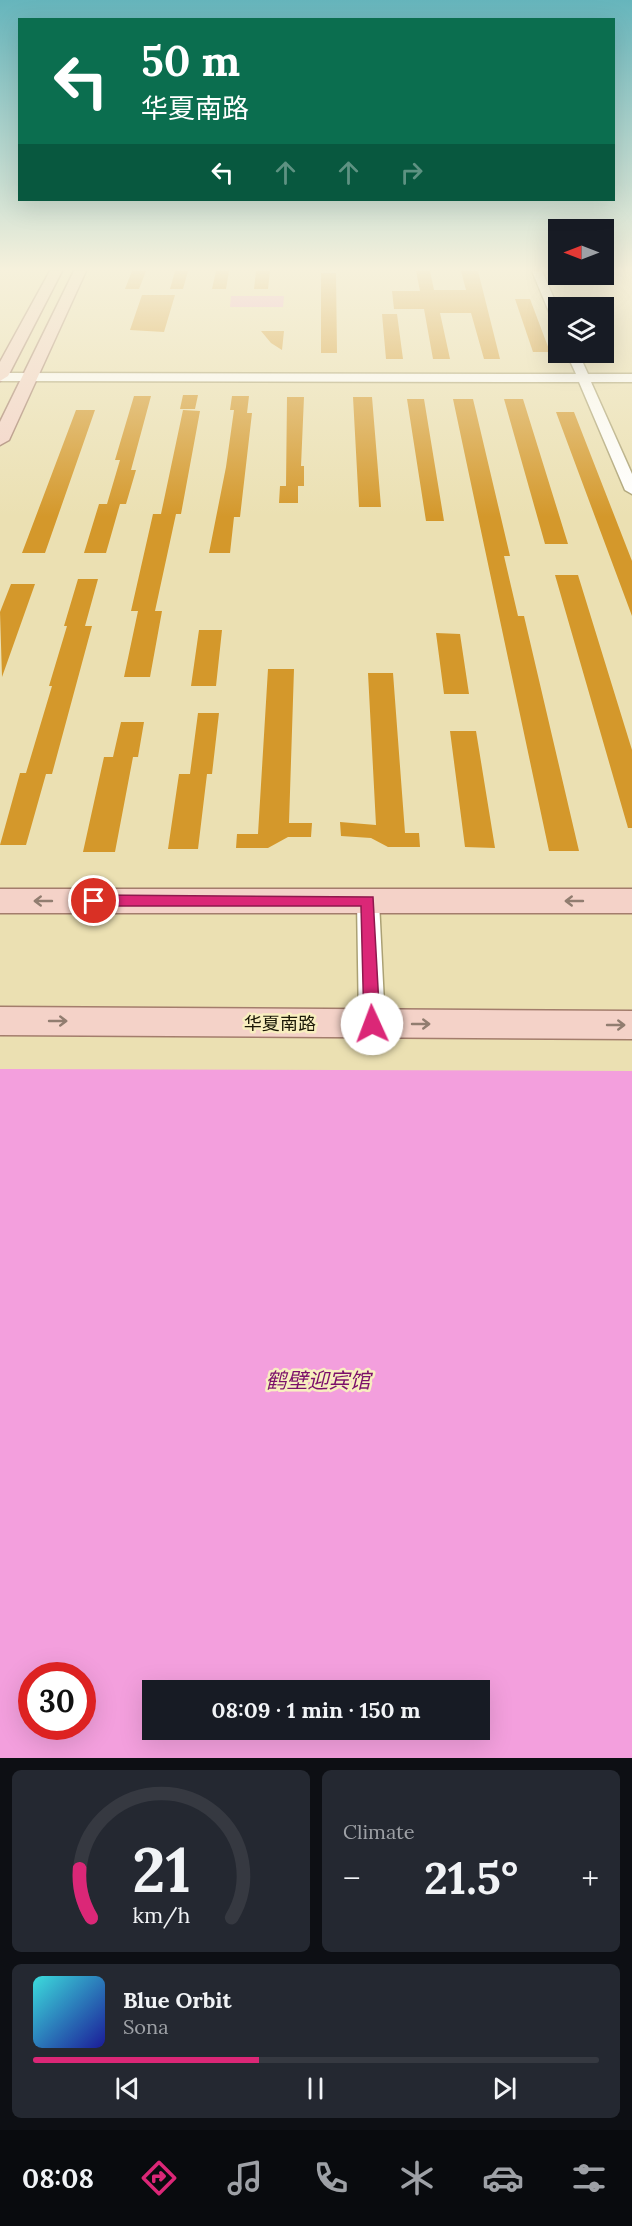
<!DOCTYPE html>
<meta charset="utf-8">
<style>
:root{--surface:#171b24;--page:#242831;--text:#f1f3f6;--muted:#9ea1a6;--line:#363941;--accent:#db2777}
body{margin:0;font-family:Lora,"Noto Sans SC",serif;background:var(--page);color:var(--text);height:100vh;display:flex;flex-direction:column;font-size:22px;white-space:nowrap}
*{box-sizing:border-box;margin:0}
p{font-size:20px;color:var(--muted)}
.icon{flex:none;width:33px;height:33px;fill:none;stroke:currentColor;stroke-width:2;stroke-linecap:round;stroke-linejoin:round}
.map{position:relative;height:1758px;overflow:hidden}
.drawer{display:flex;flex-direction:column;gap:12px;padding:12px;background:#0d0f14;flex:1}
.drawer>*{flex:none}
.top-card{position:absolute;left:18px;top:18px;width:597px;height:183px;border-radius:0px;box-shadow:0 6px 24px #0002;background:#0b6e4f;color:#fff;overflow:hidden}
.needle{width:39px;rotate:270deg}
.buttons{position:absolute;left:548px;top:219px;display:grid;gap:12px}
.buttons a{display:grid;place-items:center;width:66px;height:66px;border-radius:0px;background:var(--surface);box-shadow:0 6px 24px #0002;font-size:30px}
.speed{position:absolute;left:18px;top:1662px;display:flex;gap:12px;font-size:30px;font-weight:700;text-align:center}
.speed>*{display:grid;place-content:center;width:78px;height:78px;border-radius:50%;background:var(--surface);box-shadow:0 6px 24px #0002;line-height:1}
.speed .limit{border:9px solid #d22;background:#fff;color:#111}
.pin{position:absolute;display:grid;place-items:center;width:51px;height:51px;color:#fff;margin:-26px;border:3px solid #fff;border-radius:50%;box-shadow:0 2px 6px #0007}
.me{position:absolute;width:66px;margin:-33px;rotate:358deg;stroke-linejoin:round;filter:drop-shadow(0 0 4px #0008)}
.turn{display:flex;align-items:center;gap:21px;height:126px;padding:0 24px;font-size:27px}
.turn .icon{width:78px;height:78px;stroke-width:2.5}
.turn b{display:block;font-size:42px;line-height:51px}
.lanes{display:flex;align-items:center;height:57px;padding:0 24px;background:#0003;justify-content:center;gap:30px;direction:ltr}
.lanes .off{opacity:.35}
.big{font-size:45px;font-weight:800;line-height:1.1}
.drawer .widget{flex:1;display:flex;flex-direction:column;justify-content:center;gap:9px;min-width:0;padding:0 21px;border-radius:9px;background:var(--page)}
.drawer .dial{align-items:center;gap:0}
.dial svg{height:156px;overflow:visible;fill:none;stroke:var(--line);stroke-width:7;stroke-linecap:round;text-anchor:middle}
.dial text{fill:var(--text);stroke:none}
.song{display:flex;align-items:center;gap:18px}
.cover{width:72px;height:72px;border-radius:9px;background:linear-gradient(135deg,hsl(180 70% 55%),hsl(240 70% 35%))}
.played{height:6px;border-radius:3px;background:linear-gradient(90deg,var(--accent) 40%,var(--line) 40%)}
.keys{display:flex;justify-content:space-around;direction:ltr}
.heat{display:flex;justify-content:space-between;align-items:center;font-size:33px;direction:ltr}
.drawer .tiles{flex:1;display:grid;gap:12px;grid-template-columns:1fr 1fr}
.widget:last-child{grid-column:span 2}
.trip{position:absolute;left:142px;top:1680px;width:348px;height:60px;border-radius:0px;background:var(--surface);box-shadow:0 6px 24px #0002;font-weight:800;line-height:60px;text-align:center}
.dock{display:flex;height:96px;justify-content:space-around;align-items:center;background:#090b0e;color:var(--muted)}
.dock .icon{width:42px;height:42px}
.dock .on{color:var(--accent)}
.dock b{font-size:27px;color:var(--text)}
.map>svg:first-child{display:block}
.green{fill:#f39fdd;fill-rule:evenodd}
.building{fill:#d4982b}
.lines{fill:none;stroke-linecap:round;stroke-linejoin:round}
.minor-casing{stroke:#aba174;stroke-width:3}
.major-casing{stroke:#a37d6c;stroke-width:3}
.minor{fill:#fff;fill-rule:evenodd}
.major{fill:#f4d2c8;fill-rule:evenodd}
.oneway{stroke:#917d70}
.route{fill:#db2777;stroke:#8e194d;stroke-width:1.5}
.labels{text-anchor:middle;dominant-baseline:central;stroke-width:5;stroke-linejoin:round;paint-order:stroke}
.street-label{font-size:18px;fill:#191605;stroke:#f8eebf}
.near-park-label{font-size:21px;font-style:italic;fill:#7c106a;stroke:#f8eebf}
</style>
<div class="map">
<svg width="632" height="1758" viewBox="0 0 632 1758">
<rect width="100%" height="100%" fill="#ebe0b2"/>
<path class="green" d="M231,296H284L283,307H230Z
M0,1069L632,1071V1758H0ZM32,1676H82V1726H32ZM480,1690V1730H153V1690Z"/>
<path class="building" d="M132,271H146L139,289H125Z
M175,271H188L183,289H170Z
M216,271H229L226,289H212Z
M256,271H270L268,289H254Z
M416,271H430L434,290H466L461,271H478L500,359H484L471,313H440L450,359H433L424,309H394L392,291H420Z
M321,273H336L337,353H321Z
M142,295H175L164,332L130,330Z
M515,299H530L550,352H533Z
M382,314H397L403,359H386Z
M261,331H284L282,350L271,343Z
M183,395H198L195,409H180Z
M134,396H151L131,470H136L126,504H120L106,553H84L99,504H107L120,460H115Z
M232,396H249L247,413H252L240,517H234L230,553H209L226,467L234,410H230Z
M287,397H304L301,466H304V486H298V503H279L280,486H286Z
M353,397H372L381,507H359Z
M407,399H424L444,521H426Z
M453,399H473L510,556H504L518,616H524L579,851H549Z
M504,399H523L568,544H545Z
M76,410H95L45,553H22Z
M183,410L200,411L181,514H176L155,611H162L150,677H124L138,611H131L153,514H161Z
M556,412H574L632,561V616Z
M555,575H578L632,750V828H628Z
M78,579H98L85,626H92L52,774H46L26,845H0L20,773H26L52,686H49L67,626H64Z
M11,584H35L2,677L0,612Z
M199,630H222L216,686H191Z
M436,633L460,634L469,694H444Z
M268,669H294L289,823H312L311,837H288L268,848H236L237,834H258Z
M368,673H393L405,833H419L420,847H388L371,838L341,836L340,822L376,825Z
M198,713H219L212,774H207L198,849H168L179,774H190Z
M121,722H144L138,757H133L115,852H83L104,757H113Z
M450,731H476L495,848L465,847Z"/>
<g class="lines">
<defs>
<path id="minor" d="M532,271H542L558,308V322L552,319Z
M566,352H578L588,374H632V382H591L632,474V494L625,490L579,382L0,381V373L576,374Z
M368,892L376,894L379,901L385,1024L381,1032L372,1035L363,1032L359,1024L357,901L360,894Z"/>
<path id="major" d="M50,271H62L8,376L0,381V362Z
M74,271H86L9,440L0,445V422Z
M0,889H632V913H0Z
M0,1007L632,1011V1039L0,1035Z"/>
</defs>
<use href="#minor" class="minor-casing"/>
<use href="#major" class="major-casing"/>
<use href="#minor" class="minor"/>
<use href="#major" class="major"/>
</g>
<defs><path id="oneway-shaft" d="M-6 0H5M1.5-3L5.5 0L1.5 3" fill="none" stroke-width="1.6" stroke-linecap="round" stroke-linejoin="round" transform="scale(1.5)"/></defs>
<g class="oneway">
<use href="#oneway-shaft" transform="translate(43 901) rotate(180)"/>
<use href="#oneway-shaft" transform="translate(574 901) rotate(180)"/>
<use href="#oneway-shaft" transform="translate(58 1021)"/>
<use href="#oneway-shaft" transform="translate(421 1024)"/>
<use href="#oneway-shaft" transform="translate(616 1025)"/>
</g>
<linearGradient id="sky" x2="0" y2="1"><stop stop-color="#66b5bc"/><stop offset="0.52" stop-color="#f6f1dc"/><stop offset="1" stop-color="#f6f1dc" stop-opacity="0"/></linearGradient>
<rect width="632" height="517" fill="url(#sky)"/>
<path class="route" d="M94,895L373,897L380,1024L377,1028L372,1030L367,1028L364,1024L361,906H94L88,901Z"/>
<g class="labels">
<g class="street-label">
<text x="280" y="1023">华夏南路</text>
</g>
<g class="near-park-label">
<text x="318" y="1380">鹤壁迎宾馆</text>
</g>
</g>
</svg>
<div class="buttons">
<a><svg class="needle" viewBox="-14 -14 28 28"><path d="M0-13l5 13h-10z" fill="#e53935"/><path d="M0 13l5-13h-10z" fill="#9ea1a6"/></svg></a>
<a><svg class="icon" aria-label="layers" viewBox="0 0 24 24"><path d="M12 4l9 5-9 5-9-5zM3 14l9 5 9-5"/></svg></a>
</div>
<div class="speed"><div class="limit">30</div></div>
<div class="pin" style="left:94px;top:901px;background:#d93025"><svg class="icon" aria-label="arrive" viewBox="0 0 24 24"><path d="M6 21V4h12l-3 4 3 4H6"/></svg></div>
<svg class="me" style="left:372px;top:1024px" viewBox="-20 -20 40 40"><circle r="19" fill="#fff"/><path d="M0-13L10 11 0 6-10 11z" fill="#db2777"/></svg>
<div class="trip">08:09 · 1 min · 150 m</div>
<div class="top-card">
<div class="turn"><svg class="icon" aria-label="left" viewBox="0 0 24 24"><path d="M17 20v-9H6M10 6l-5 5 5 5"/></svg><div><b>50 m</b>华夏南路</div></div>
<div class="lanes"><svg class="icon" aria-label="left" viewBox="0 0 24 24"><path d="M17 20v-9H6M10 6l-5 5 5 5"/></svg><svg class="icon off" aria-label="ahead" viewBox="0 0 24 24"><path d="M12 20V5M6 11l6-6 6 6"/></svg><svg class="icon off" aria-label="ahead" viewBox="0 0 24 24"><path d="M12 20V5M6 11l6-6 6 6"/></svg><svg class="icon off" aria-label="right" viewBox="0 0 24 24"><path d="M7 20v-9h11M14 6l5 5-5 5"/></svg></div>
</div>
</div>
<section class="drawer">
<div class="tiles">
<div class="widget dial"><svg viewBox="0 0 100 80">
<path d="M14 69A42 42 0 1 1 86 69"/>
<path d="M14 69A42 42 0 0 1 8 44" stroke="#db2777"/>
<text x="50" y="56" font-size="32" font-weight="700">21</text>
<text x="50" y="72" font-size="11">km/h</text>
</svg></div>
<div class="widget"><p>Climate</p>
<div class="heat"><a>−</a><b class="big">21.5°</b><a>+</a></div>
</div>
<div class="widget">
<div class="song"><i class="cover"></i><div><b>Blue Orbit</b><p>Sona</p></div></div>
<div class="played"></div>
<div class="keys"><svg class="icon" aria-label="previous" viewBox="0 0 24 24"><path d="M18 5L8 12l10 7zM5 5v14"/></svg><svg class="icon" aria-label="pause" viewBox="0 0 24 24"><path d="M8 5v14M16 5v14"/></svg><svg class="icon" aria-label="next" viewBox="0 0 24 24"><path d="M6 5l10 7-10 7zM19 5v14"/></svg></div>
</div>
</div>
</section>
<nav class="dock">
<b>08:08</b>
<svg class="icon on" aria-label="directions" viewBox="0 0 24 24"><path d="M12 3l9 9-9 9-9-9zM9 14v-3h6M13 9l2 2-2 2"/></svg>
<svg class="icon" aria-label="music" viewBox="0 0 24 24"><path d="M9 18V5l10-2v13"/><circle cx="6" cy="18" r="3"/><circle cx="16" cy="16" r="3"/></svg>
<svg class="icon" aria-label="phone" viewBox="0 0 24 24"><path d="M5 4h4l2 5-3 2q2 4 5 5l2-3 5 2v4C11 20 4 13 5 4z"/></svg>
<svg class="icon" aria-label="climate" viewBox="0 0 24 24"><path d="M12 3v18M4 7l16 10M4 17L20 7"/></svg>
<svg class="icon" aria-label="car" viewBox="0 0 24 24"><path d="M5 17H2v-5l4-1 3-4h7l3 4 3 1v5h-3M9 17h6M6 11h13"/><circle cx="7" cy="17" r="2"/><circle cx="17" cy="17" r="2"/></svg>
<svg class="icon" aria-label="filters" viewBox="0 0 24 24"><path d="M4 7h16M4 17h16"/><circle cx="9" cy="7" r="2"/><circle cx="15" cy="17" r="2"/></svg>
</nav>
